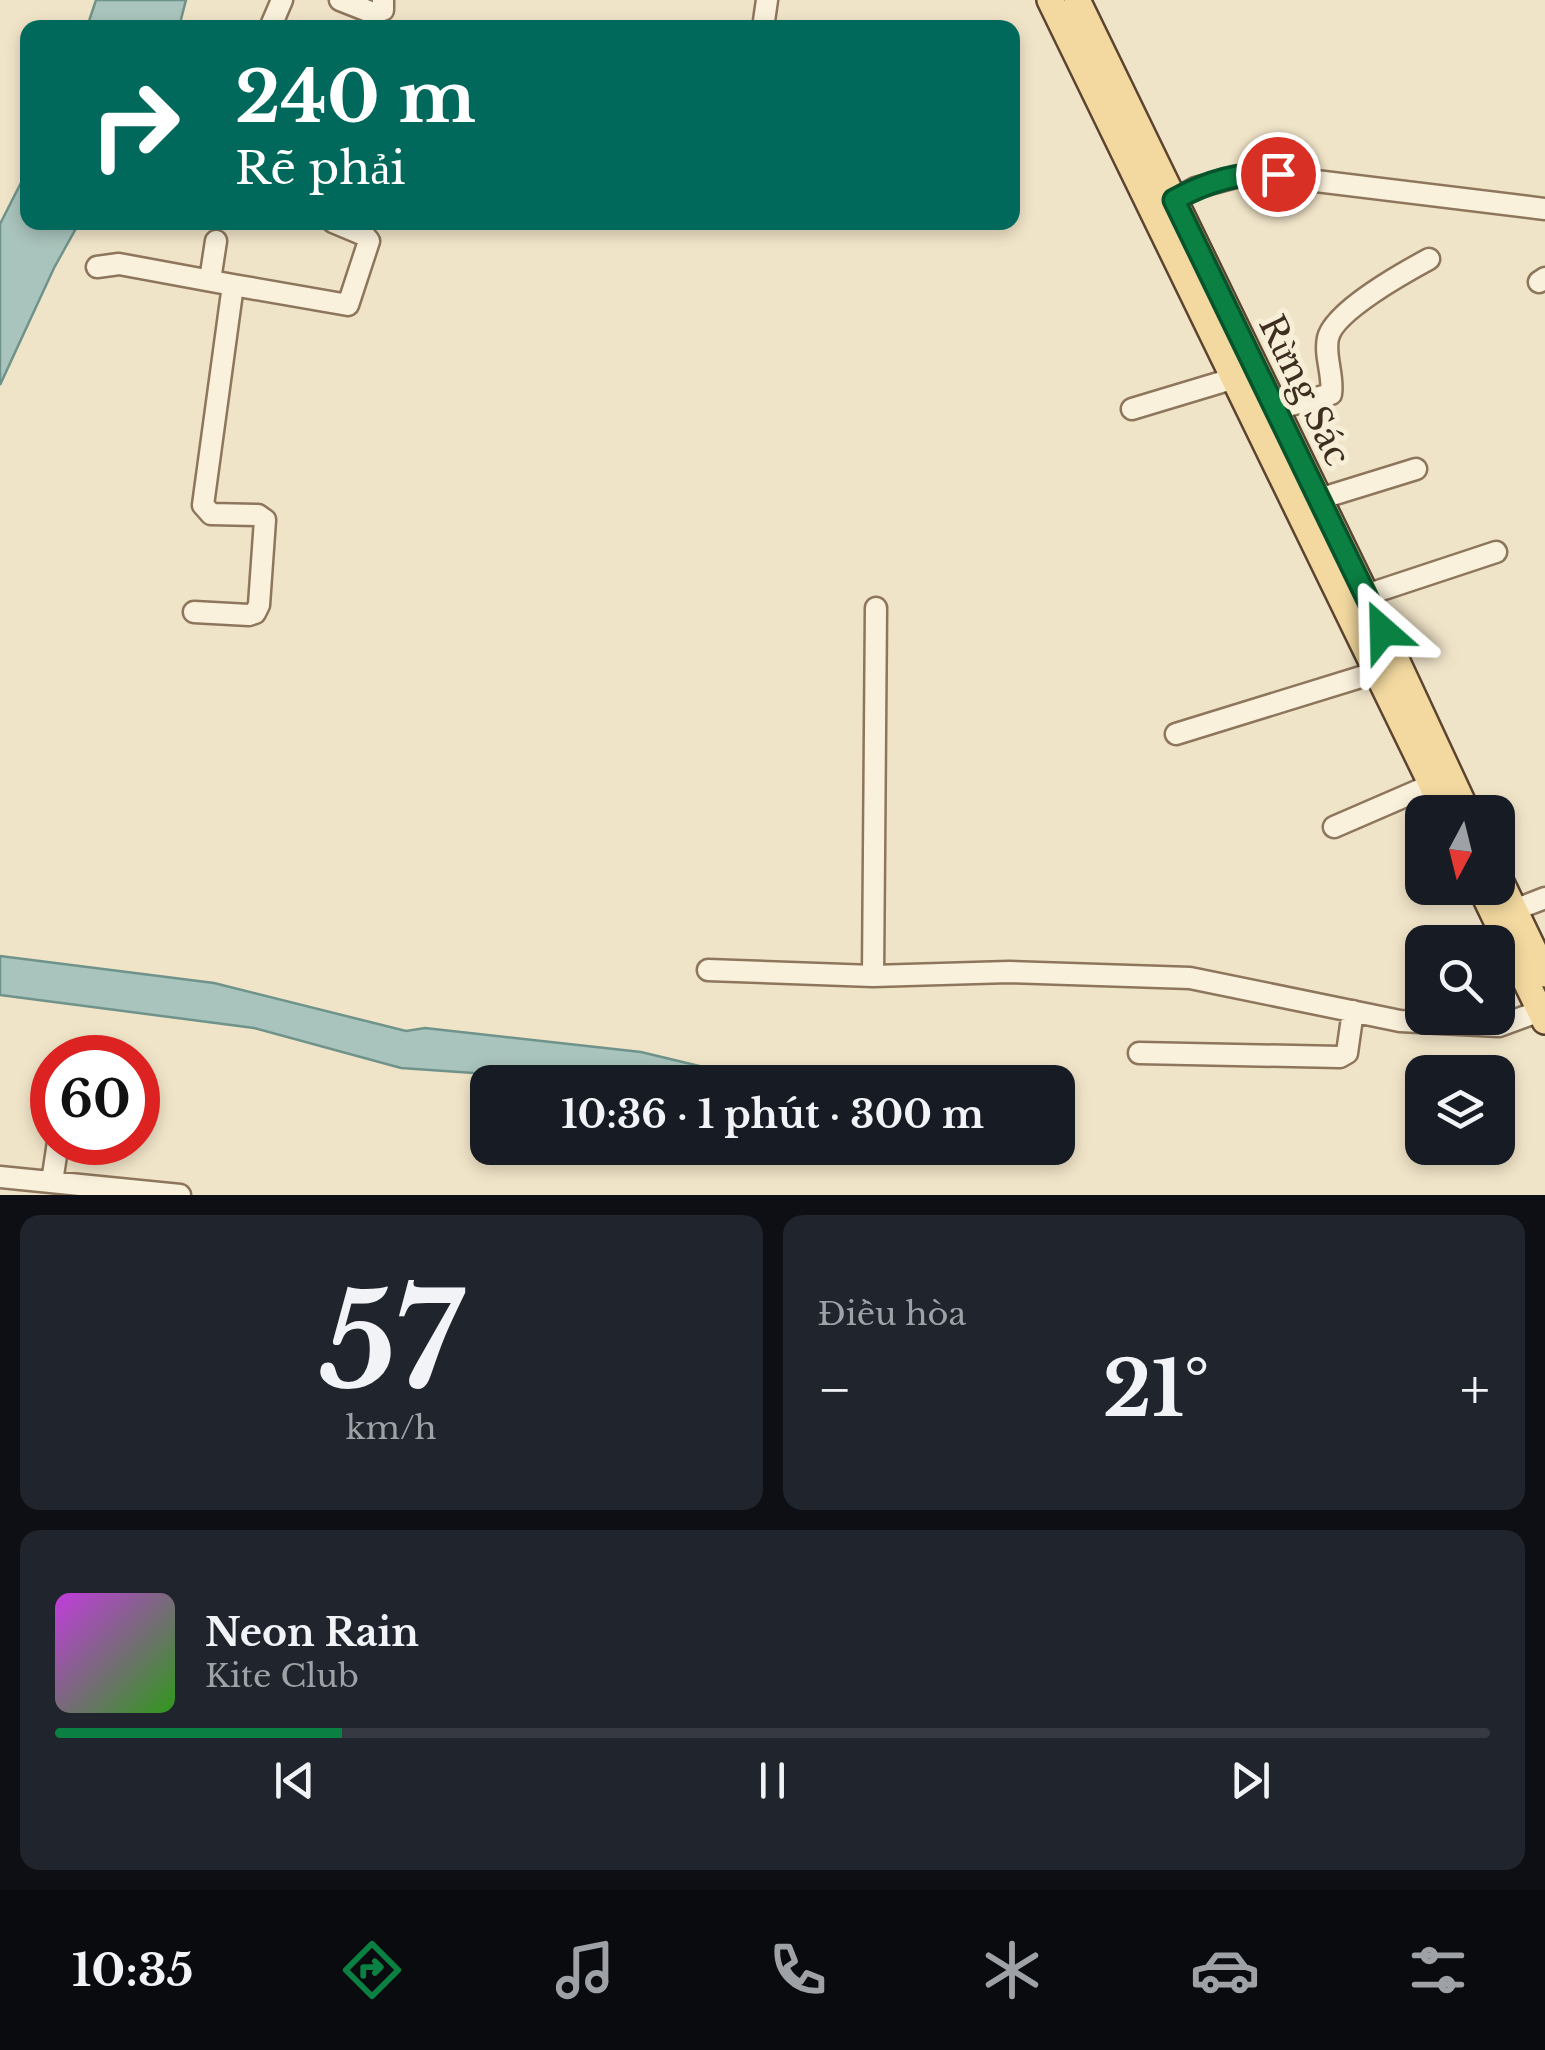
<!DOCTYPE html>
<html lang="vi">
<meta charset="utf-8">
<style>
:root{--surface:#171b24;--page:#20242c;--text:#f1f3f6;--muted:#9ea1a6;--line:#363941;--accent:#0b8043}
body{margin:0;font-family:"Libre Baskerville",serif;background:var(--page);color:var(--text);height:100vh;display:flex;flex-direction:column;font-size:38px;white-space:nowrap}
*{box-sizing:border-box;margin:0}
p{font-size:32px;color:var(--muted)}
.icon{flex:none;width:55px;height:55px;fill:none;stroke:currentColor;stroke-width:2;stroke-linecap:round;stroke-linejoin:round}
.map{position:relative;height:1195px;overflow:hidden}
.details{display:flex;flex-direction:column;gap:20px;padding:20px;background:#0d0f14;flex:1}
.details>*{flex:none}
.guide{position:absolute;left:20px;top:20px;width:1000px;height:210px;border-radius:20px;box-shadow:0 5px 15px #0003;background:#00695c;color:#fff;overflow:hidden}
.needle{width:65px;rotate:187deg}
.buttons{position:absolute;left:1405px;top:795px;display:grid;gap:20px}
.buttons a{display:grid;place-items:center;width:110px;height:110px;border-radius:20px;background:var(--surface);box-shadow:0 5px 15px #0003;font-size:50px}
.speed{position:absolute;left:30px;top:1035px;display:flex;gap:20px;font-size:50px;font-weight:700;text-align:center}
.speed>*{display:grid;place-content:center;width:130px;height:130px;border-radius:50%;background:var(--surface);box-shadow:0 5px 15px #0003;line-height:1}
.speed .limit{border:15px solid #d22;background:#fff;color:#111}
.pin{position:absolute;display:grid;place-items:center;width:85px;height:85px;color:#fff;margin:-42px;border:5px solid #fff;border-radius:50%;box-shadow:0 2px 10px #0007}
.me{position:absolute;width:110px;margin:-55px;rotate:335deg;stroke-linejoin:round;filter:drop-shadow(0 0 8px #0008)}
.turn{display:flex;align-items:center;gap:35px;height:210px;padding:0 50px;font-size:45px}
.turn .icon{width:130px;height:130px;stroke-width:2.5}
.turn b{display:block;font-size:70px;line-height:85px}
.big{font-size:75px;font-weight:700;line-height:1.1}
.details .widget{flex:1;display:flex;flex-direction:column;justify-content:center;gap:15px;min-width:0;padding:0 35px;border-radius:20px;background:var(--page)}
.details .dial{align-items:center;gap:0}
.dial b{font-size:130px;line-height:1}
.song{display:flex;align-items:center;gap:30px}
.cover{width:120px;height:120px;border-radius:15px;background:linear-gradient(135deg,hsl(290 70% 55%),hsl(110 70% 35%))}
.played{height:10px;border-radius:5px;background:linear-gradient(90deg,var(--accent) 20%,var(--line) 20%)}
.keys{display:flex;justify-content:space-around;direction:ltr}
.heat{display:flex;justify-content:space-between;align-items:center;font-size:55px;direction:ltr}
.details .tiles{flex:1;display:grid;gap:20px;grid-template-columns:1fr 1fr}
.widget:last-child{grid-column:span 2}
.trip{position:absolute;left:470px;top:1065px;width:605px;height:100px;border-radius:20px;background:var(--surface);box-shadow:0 5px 15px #0003;font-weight:700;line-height:100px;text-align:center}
.tabs{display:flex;height:160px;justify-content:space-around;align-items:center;background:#090b0e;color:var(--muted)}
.tabs .icon{width:70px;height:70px}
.tabs .on{color:var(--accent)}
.tabs b{font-size:45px;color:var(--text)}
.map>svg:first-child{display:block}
.water{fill:#a9c4bc;stroke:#6f938a;stroke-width:2.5}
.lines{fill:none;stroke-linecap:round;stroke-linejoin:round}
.minor-casing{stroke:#8d765c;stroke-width:25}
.major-casing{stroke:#5b4430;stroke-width:30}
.minor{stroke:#faf1dc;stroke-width:20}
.major{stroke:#f3d9a0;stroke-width:25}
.route-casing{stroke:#07532c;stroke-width:25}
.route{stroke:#0b8043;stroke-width:18}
.labels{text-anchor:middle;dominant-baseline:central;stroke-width:10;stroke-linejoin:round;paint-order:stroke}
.street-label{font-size:35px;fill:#3d2e20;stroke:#f7eed8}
</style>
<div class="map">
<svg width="1545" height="1195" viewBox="0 0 1545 1195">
<rect width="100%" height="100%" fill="#f0e4c8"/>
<path class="water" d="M96,0H186L179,27H87Z
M27,171L28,222L79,223L54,268L0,385V224Z
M0,956L214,983L406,1031L425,1028L641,1052L766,1082H602L401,1068L254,1028L0,995Z"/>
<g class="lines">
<defs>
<path id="minor" d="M340,0L373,13L383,10V0
M270,28L282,0
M763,28L767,0
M1174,200L1195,188L1251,173L1545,209
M97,267L119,264L233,285
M210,280L216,241
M1539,282L1545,278
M1132,409L1235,378
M1276,409L1331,394C1334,376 1324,356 1328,338C1334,311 1405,272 1429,259
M1319,499L1416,469
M1366,595L1496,552
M194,612L249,615L255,613L259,605L265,520L258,515L211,514L203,505L233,285L348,305L369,241L364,235L333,222
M1176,734L1377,672
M1334,827L1431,785
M1514,910L1545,898
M708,970L873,976L1009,972L1190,978L1400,1021L1499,1026L1540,1011
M873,976L876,608
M1139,1053L1340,1057L1347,1053L1353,1011
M0,1177L180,1195
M52,1182L58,1142"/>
<path id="major" d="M1050,0L1445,812
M1077,0L1366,595L1467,812
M1498,876L1545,974
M1481,888L1545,1021"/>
</defs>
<use href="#minor" class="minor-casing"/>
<use href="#major" class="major-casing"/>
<use href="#minor" class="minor"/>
<use href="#major" class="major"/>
</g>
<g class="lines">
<defs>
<path id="route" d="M1278,174C1240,172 1208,181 1174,200L1383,631"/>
</defs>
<use href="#route" class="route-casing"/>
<use href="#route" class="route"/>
</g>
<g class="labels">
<g class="street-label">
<text transform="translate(1305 390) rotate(64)">Rừng Sác</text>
</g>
</g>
</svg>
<div class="buttons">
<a><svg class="needle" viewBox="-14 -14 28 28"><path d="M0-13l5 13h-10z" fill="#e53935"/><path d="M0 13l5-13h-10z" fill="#9ea1a6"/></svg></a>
<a><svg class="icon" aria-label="search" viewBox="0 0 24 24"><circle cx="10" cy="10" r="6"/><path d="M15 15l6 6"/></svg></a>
<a><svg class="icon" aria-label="layers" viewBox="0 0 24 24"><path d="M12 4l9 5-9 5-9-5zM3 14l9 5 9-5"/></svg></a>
</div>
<div class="speed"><div class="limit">60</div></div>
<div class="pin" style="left:1278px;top:174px;background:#d93025"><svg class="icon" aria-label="arrive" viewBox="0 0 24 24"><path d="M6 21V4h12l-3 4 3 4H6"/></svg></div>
<svg class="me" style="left:1383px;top:631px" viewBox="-20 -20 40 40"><path d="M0-17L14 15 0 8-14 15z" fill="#0b8043" stroke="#fff" stroke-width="4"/></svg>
<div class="trip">10:36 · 1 phút · 300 m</div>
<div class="guide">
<div class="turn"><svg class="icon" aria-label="right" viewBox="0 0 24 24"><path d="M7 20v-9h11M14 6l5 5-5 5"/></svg><div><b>240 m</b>Rẽ phải</div></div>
</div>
</div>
<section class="details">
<div class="tiles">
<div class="widget dial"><b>57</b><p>km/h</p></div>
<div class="widget"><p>Điều hòa</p>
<div class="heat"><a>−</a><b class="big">21°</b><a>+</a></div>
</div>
<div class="widget">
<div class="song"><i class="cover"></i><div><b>Neon Rain</b><p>Kite Club</p></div></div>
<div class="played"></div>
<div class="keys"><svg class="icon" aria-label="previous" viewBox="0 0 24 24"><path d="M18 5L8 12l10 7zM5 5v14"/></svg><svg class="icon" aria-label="pause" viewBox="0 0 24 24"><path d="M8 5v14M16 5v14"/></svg><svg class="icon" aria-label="next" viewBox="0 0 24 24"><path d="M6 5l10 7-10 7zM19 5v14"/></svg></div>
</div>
</div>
</section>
<nav class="tabs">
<b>10:35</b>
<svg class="icon on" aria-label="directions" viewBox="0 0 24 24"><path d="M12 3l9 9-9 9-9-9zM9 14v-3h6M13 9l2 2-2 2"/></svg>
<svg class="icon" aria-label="music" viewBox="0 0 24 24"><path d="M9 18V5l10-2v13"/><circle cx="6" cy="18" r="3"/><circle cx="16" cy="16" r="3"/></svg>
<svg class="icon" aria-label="phone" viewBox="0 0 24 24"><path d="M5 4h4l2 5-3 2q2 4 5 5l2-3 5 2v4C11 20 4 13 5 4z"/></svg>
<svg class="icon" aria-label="climate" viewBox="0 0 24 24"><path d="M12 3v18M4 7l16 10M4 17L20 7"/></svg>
<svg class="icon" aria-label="car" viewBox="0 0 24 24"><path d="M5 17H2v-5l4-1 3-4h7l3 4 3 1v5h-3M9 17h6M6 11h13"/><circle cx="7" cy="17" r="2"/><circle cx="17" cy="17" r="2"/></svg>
<svg class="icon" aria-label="filters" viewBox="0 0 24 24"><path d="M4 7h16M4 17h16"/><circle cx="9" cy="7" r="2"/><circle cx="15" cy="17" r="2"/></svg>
</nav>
